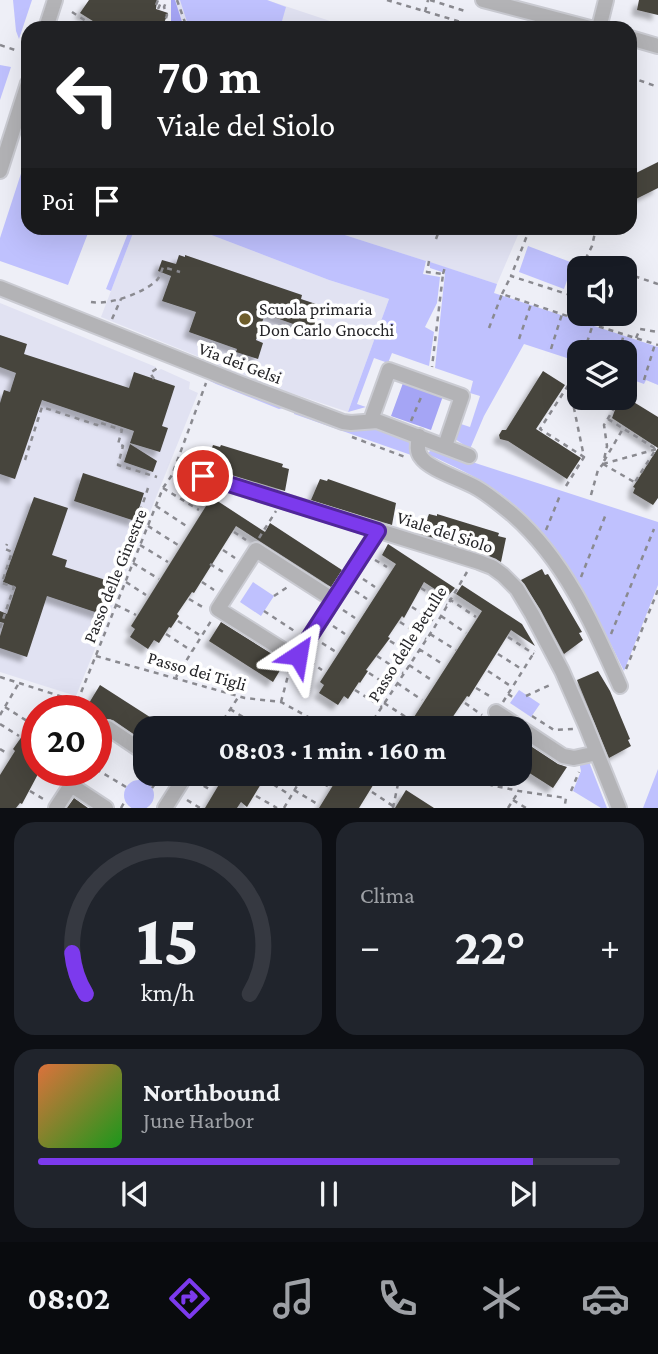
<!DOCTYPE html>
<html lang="it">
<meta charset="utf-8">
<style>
:root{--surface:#171b24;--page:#20242c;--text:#f1f3f6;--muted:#9ea1a6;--line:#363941;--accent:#7c3aed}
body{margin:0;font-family:"Crimson Pro",serif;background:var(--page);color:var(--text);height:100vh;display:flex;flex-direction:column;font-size:26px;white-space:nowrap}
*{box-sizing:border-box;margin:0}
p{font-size:23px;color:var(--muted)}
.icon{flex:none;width:38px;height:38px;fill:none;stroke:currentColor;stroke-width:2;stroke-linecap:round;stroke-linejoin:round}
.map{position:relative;height:808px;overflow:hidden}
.details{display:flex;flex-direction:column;gap:14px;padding:14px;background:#0d0f14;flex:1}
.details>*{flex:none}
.hud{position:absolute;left:21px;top:21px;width:616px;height:214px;border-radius:21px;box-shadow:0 7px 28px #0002;background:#202124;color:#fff;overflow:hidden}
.tools{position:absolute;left:567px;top:256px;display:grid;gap:14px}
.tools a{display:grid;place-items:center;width:70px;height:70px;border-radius:14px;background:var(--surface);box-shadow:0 7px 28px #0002;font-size:35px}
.speed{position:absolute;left:21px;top:695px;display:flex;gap:14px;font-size:35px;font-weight:700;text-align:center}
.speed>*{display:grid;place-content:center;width:91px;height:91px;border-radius:50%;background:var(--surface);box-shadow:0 7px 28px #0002;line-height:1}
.speed .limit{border:10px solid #d22;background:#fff;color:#111}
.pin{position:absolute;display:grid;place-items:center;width:60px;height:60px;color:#fff;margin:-30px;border:4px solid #fff;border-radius:50%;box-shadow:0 2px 7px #0007}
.me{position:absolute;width:77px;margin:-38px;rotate:33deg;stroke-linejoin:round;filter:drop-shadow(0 0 5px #0008)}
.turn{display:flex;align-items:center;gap:24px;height:147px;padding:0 21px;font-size:32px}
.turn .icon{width:91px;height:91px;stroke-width:2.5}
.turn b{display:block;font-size:49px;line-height:60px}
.then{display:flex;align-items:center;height:66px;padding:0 21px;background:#0003;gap:14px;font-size:26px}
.big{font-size:52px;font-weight:700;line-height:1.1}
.details .tile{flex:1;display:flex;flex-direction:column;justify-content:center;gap:10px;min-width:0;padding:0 24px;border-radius:21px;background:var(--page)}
.details .dial{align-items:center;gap:0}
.dial svg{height:182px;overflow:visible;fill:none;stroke:var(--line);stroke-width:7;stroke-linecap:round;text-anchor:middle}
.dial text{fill:var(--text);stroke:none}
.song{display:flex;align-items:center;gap:21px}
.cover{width:84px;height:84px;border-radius:10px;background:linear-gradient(135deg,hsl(20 70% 55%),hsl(120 70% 35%))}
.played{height:7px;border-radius:4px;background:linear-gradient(90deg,var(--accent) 85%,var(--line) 85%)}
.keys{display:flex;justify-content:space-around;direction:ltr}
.heat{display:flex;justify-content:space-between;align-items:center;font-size:38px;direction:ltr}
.details .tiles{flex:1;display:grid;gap:14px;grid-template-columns:1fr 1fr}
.tile:last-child{grid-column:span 2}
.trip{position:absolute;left:133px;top:716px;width:399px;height:70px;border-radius:21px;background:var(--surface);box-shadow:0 7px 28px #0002;font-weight:700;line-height:70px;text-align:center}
.tabs{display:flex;height:112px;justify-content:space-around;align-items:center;background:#090b0e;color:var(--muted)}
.tabs .icon{width:49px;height:49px}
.tabs .selected{color:var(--accent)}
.tabs b{font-size:32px;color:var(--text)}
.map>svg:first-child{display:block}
.built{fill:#e1e2f2}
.green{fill:#bfc1fe}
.forest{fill:#a5a5f5}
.building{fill:#47453e;filter:url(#shadow)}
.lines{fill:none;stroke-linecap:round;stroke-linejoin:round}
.minor-casing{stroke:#cacbd2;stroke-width:18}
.path{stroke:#8a8a90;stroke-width:2.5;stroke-dasharray:5 5;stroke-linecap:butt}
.minor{stroke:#b3b3b6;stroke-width:14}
.route-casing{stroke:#51269a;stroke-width:18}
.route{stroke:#7c3aed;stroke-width:12}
.poi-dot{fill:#6e5d2b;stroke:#fff;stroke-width:2.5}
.labels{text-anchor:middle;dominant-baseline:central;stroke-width:7;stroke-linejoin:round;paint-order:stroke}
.poi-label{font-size:18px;fill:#262629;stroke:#fff;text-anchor:start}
.street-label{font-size:18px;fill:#262629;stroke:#fff}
</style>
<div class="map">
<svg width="658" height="808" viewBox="0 0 658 808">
<defs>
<filter id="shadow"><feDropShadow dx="-5.5" dy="5.5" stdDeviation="2" flood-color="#0004"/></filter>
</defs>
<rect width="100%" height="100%" fill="#eeeff7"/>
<path class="built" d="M171,0H267L351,28H171Z
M135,228H193L329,280L389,299L348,412L273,387L101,317Z
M323,228H521L497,284Z
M0,303L156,367L157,371L161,369L190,382L189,389L198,393L76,696L0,672Z"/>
<path class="green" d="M13,0H32L19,39L16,31Z
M180,0H267L286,7L280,28H189Z
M0,65L11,67L0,100Z
M28,152V228H90L68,285L0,261V238Z
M130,228H135L111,291L106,289Z
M193,228H323L426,261L423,274L440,277L437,303L425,327L434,332L429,366L392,353L388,363L374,358L357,404L366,407L348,412L389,299L329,280Z
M528,246L573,263L564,289L519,272Z
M430,262L497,284L494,293L658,347V385L646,380L644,384L625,377V352H579V362L524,344L484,416L470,449L455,439L458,423L470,427L480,396L470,393L473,381L435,368L445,273L430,268Z
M211,378L283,407V408L279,409L216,384L210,381Z
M294,410L350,430L381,429L411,441V455L294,414Z
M432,449L658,522V585L624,671C594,610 565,545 511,502C487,481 456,467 427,454Z
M253,582L274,596L261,616L240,602Z
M519,690L540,704L531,717L510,703Z
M588,759L607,808H601L573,791L581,771L579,762Z
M658,769V808H643Z
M124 795a15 15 0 1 1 30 0a15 15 0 1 1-30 0Z"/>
<path class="forest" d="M171,0H175L184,28H171Z
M403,383L443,396L431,430L391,416Z"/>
<path class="building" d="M89,0H157L156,9L168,13L162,28H104L80,13Z
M639,0H658V15L637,10Z
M658,162V188L630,202V176Z
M179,255L185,257V255L302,295L301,299L322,306L313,331L265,314L256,340L263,343L258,359L236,352L237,349L189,332L196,312L162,301L171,276L158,271L162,260L176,264Z
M0,335L27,344L24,354L129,388L134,372L175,386L162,426L168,428L160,452L130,443L134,431L42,400L15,479L0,474V403L4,390L10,392L16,373L0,367Z
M543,371L565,385L536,429L581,458L567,479L508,441L500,439L499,435L502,430H506Z
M623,399L631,404L632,401L658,417V498L653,505L633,493L635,488L633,487L658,448L612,418L616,407Z
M130,444L157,461L153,472L124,462Z
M213,445L220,447L221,445L283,464L282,467L289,469L285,491L205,467Z
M83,473L144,493L135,521L74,501Z
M320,479L327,481L328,479L396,503L392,525L311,500Z
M196,487L265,532L270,523L342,570L331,587L236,526L194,593L192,592L177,614L179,616L171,628L169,627L159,643L154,640L148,649L130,637L135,629L131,626L206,506L190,496Z
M34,497L68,508L52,555L67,560L65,567L112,582L101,614L47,596L27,657L0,648V636L4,623L0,622V611L7,614L16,587L3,582Z
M429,514L437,516V514L499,533L498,536L506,538L501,562L482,553L421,534Z
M388,544L455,588L447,597L424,582L404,618L402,616L388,637L390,638L366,670L368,671L360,683L359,682L348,699L344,696L338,705L319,693L324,685L320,682L396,564L382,555Z
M542,569L545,575L548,574L582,632L579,633L583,640L564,654L540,609L521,580Z
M462,585L522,624L535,646L511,630L469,697L467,696L452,718L454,719L449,728H407L482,611L456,594Z
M221,622L285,662L273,682L209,641Z
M598,671L610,691L630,739L628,740L631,746L609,758L577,680Z
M100,685L167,728H145V742L113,720L104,719L96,714V710L86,708Z
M37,715V776L22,804L20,803L16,808H0V775L15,751L13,749Z
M520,739L558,764L567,767L553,788L520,767Z
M232,774H267L247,807L241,802L237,808H205L224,776L229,779Z
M340,774H360L375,782L359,808H319Z
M406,790L434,808H395Z
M74,798L88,808H67Z"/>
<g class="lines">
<defs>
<path id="minor" d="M483,0L590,28
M46,28L55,0
M599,28L606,0
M630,38L658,46
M0,171L28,83
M0,288L239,383L343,422L351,423L377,421L469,456
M371,420L389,370L462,396L445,446
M419,436C418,443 416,451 421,457C428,469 464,480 477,488C489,495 501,505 512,514C564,559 593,624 620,686
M203,476L479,562L492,567L503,575L517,589L532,614L562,671L586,726L619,808
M332,599L256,550L218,609L296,658L378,531
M496,712L563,756L574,758L597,753
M96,747L108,728L145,753
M81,770L71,785L106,808
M56,808L71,785
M165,808L184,778L177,774"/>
</defs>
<use href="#minor" class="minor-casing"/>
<path class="path" d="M177,0L187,28
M387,0L481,28
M430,0L468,12
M156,5L158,0
M158,9L162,0
M72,12L89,23
M425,12L428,0
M163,28L167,15L164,7L167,0
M447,28L450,19
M0,45L18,51
M630,77L658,87
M530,228L511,276L570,295L579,274
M436,239L440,228
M429,261L427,272L443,274L432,367
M581,268L592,246L596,228
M625,273L658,284
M443,274L445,267
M502,294L511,276
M91,302C110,305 140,294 155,282C160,278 161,272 163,267L180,272
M595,313L591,324L658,345
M112,319L121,299
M489,328L502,294L591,324
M636,338L640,329L658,332
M519,339L531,304
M551,349L562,314
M584,352L593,324
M619,352L624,334
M154,379L150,373L159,367
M644,380L655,344
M608,419L656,449L635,482
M411,421L422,395
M352,437L405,457
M25,460L42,407L97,425L98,422L122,430L118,444L123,446L118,465L157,477
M604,461L624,427
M603,464L657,449
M603,464L636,483
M566,486L584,457L569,384L540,429L584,457
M163,488L199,510
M591,495L598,470L603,464L607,446L604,425L621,397
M156,506L188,527
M137,521L148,488
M148,526L178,545
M546,530L561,493
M234,532L246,540
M259,538L276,511
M140,545L168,562
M223,550L235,558
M375,560L387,567
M133,563L159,579
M210,564L225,573
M581,577L606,514
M363,579L375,587
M126,582L146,595
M202,582L214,590
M421,588L447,605
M355,591L367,599
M274,596L289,586
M189,599L206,609
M449,599L476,617
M116,605L136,615
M412,607L437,623
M343,610L355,618
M264,611L296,632
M441,616L466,633
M178,621L201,636
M400,622L426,639
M333,626L345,634
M0,628L14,587L2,583L12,552L5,549L7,544
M166,634L192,651
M430,634L456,650
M611,634L654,529
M508,637L534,654
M390,641L415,656
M322,643L336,652
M419,649L444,665
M498,654L523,670
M96,656L245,698L281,702L328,728
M377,656L403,673
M310,662L322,670
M409,665L433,681
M626,669L658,590
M488,671L512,687
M369,673L393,689
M0,677L63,697L78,700L163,488L172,475L206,383
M176,677L211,621
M397,683L422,700
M476,688L493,698
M355,690L382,707
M508,694L514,698
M526,696L552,684
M79,700L84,703L86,710
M281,702L290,668
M503,702L535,651
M384,703L409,719
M465,703L482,715
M5,707L27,721
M230,709L256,725
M62,710L63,697
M0,715L19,683
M532,716L554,730L573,729
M455,721L466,728
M0,724L19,736
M218,728L239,696
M368,728L434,628L467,572
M0,749L8,754
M96,769L126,787
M41,773L56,783
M220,774L222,775
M306,774L331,788
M439,774L519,791L566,798L565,804
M265,779L290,795
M195,781L211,790
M152,788L162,774
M294,790L319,805
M30,791L45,800
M571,791L579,772
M372,792L393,806
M256,796L277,808
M187,800L200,808
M513,800L526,808
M121,808L125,801
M284,808L304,774
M393,808L400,774
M508,808L519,791"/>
<use href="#minor" class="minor"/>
</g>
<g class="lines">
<defs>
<path id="route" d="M203,476L378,531L298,655"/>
</defs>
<use href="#route" class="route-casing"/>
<use href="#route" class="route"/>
</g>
<circle class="poi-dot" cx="245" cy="319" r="7"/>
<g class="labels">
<g class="poi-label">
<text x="259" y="309">Scuola primaria<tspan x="259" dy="21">Don Carlo Gnocchi</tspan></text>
</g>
<g class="street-label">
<text transform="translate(240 363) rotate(21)">Via dei Gelsi</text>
<text transform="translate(445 532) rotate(18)">Viale del Siolo</text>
<text transform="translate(115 576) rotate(-68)">Passo delle Ginestre</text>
<text transform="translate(407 644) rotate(-58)">Passo delle Betulle</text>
<text transform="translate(197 671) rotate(16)">Passo dei Tigli</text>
</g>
</g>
</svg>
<div class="tools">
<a><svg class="icon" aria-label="sound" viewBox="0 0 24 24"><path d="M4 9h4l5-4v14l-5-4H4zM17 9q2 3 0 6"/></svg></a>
<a><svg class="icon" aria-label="layers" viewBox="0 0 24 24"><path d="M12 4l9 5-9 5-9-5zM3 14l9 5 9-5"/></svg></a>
</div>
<div class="speed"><div class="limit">20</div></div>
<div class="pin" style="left:203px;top:476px;background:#d93025"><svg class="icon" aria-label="arrive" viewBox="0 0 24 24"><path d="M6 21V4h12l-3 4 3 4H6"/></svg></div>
<svg class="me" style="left:298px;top:655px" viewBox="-20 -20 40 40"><path d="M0-17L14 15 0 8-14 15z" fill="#7c3aed" stroke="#fff" stroke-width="4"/></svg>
<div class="trip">08:03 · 1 min · 160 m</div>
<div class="hud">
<div class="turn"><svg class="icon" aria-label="left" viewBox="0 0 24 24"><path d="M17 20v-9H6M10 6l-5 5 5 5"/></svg><div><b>70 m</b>Viale del Siolo</div></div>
<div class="then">Poi<svg class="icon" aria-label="arrive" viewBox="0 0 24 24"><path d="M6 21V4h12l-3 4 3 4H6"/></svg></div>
</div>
</div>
<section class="details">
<div class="tiles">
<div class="tile dial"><svg viewBox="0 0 100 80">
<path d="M14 69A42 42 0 1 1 86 69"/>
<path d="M14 69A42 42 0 0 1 8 51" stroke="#7c3aed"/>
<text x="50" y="56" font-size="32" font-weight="700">15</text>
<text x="50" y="72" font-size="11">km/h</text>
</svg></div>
<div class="tile"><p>Clima</p>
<div class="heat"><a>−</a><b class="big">22°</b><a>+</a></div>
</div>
<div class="tile">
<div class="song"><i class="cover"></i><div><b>Northbound</b><p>June Harbor</p></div></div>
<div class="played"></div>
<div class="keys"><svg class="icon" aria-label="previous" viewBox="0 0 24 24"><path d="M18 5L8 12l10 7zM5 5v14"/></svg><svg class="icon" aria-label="pause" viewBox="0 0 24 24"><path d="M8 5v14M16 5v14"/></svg><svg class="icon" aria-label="next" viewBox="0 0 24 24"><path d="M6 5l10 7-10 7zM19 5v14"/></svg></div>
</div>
</div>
</section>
<nav class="tabs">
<b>08:02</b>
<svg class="icon selected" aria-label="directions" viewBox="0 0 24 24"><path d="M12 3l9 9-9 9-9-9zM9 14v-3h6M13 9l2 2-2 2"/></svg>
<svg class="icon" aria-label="music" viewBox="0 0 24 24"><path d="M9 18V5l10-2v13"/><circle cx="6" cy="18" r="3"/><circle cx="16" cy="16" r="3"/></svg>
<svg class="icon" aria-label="phone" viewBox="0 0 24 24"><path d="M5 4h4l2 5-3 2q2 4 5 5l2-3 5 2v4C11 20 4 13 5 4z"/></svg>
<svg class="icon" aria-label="climate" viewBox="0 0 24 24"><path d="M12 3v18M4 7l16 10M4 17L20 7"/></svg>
<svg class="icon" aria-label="car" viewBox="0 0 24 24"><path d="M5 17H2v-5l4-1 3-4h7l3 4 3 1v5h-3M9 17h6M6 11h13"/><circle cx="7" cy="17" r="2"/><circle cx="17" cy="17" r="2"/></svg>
</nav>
